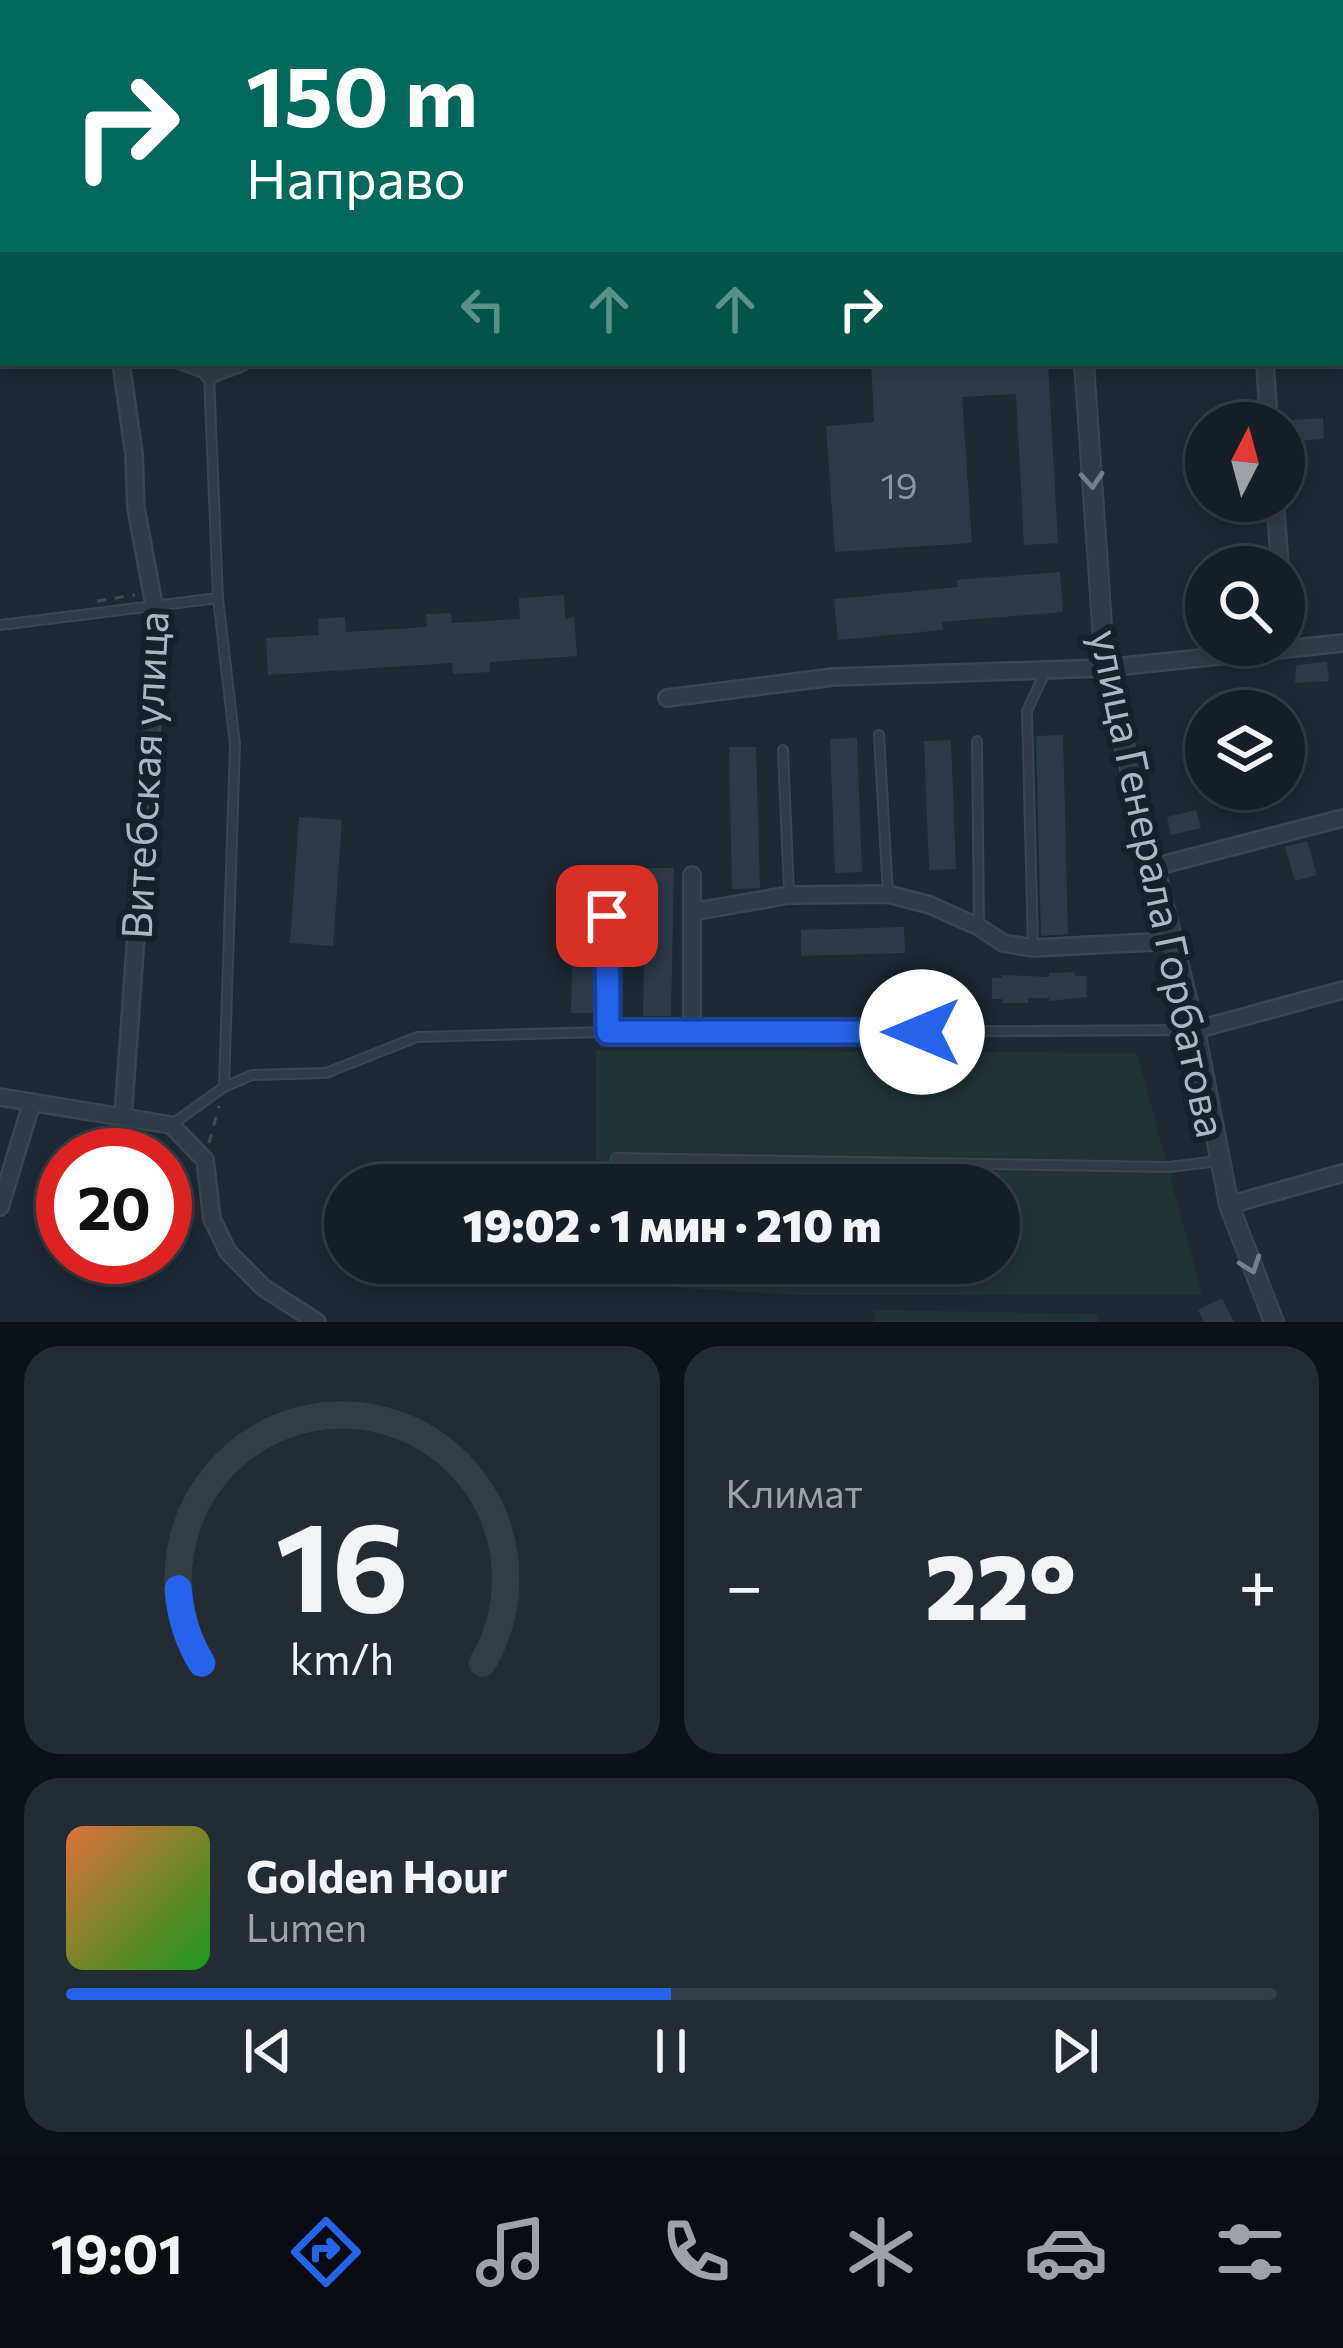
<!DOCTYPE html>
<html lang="ru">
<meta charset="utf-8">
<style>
:root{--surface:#161f27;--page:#232c33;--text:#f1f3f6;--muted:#9ea2a7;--line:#353d44;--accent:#2563eb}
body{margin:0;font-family:Commissioner,sans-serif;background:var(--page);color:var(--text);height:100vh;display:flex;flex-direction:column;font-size:45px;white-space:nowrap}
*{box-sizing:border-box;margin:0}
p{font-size:39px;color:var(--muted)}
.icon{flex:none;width:66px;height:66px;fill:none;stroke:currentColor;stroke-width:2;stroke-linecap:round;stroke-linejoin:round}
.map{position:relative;height:1322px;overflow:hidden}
.side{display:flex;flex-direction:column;gap:24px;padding:24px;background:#0c1115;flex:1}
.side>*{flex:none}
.top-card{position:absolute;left:0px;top:0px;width:1344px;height:366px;box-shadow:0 6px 18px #0003,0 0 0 3px var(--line);background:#00695c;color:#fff;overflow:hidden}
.needle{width:78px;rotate:6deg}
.buttons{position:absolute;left:1185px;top:402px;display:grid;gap:24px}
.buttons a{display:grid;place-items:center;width:120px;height:120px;border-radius:50%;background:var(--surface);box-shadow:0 6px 18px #0003,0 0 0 3px var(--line);font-size:60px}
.speed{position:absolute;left:36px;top:1128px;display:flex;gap:24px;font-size:60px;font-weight:700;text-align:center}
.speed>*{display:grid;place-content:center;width:156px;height:156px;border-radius:50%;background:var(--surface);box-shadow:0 6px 18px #0003,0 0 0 3px var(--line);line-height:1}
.speed .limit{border:18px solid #d22;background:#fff;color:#111}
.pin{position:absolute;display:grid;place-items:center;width:102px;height:102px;color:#fff;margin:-51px;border-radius:24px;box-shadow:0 6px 18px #0006}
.me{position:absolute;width:132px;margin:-66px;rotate:270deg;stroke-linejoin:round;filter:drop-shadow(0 0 9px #0008)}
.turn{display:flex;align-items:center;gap:42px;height:252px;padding:0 48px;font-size:54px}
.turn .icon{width:156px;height:156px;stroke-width:2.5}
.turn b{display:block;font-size:84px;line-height:102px}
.lanes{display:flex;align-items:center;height:114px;padding:0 48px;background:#0003;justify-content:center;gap:60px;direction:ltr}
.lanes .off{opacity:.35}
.big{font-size:90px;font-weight:800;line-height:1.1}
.side .widget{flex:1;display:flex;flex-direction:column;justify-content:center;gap:18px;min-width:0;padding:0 42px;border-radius:36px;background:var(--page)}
.side .dial{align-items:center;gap:0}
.dial svg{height:312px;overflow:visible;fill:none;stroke:var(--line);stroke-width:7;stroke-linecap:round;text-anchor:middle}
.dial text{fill:var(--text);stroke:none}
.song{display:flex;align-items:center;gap:36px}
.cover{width:144px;height:144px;border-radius:18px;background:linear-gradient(135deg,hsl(20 70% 55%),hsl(120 70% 35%))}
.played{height:12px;border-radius:6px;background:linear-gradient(90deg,var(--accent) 50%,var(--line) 50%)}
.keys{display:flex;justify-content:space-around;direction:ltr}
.heat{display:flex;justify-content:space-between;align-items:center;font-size:66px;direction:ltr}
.side .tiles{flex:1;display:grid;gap:24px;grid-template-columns:1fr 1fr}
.widget:last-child{grid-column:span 2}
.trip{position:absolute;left:324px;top:1164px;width:696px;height:120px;border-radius:60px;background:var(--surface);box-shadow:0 6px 18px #0003,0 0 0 3px var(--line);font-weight:800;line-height:120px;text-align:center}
.tab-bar{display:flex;height:192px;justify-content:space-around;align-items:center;background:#090c10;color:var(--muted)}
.tab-bar .icon{width:84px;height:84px}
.tab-bar .active{color:var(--accent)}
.tab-bar b{font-size:54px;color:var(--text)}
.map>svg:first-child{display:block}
.green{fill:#203436}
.building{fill:#2d3a49}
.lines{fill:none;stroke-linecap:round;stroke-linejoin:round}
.service-casing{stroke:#3b444f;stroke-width:12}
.minor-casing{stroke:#3b444f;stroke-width:20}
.tertiary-casing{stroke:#3b444f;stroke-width:22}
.path{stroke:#394d4e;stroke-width:3;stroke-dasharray:9 9;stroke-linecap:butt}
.service{stroke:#323b45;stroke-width:8}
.minor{stroke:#323b45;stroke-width:15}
.tertiary{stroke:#323b45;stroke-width:18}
.oneway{stroke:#757e8a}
.route-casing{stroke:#184099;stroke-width:30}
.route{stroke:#2563eb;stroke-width:21}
.labels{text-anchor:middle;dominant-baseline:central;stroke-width:12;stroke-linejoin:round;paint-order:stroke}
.number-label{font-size:36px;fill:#8a95a3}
.street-label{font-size:42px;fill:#abb5c3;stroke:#182029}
</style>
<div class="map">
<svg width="1343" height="1322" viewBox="0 0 1343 1322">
<rect width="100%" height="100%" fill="#1e2934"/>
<path class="green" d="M596,1050L1137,1053L1202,1295H797L591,1282L592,1263H999V1185H596Z
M874,1310L1098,1314V1322H874Z"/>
<path class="building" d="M871,363H1048L1058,543L1024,545L1016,394L962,397L972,543L835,552L826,426L874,422Z
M1323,418L1324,439L1294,441L1293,420Z
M1060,572L1063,612L942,622L943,630L838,640L834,599L958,587L957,580Z
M564,595L565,620L574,616L577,656L490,662V672L453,674L452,663L268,675L266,638L319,635L318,619L345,617L346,632L427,627L426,614L451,613L452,623L520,619L519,598Z
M1327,662L1329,681L1295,683L1296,665Z
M1063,735L1068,934L1041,936L1036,736Z
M857,738L862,872L835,873L830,739Z
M951,740L956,869L929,870L924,741Z
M729,747H756L760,888L732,889Z
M1196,810L1201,828L1171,835L1167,817Z
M299,817L342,820L333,946L290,943Z
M1307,841L1317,875L1295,881L1285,847Z
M646,868H674L671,1016H643Z
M574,882H599V1013H571Z
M904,927L905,953L801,956V930Z
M1074,972L1075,976H1086L1087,997L1049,1001V998H1028V1003H1002V999H992V978H1002V975L1049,977V973Z
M1222,1298L1234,1322H1204L1198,1310Z"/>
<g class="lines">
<defs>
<path id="service" d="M132,0V3
M0,209L3,208
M0,625L218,598L209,375L176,363
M879,735L888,894
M977,741L979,926
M783,750L789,892
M1033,947L1027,711L1045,672
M692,1033L1193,1030
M224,1087L252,1075L326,1073L417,1037L608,1032L607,877
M171,1125L224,1087L235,745L218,598
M616,1158L1169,1167L1218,1161"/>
<path id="minor" d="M243,0L244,3
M401,0V3
M569,0L570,3
M731,0L732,3
M904,0V3
M1251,1L1291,0
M0,33L3,42
M1341,283H1343
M121,363L134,454L136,508L154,605L153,700L123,1117
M1265,363L1269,423
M209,375L241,363
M1275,501L1280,567
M1284,619L1286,647
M667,698L833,677L1105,668L1343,643
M1154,867L1343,818
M692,912L789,895L888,894L930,905L979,927L1003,943L1033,948L1172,941
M1195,1030L1343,990
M608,1032L692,1033V875
M0,1097L171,1125L205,1160L212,1219L228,1252L264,1288L317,1322
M1229,1205L1343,1173
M0,1207L32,1102"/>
<path id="tertiary" d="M1067,0V3
M1084,363L1105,668L1195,1030L1229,1205L1274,1322"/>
</defs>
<use href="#service" class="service-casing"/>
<use href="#minor" class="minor-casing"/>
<use href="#tertiary" class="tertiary-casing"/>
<path class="path" d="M97,601L135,595
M209,1143L219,1106"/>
<use href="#service" class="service"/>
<use href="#minor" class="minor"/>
<use href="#tertiary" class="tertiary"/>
</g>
<defs><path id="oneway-chevron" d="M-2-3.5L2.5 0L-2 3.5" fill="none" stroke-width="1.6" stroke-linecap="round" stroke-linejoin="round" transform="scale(3)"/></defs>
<g class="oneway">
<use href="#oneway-chevron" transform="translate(1092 480) rotate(86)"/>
<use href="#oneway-chevron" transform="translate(1251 1265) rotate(70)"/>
</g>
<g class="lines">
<defs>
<path id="route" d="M607,916L608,1032H922"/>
</defs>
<use href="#route" class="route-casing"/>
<use href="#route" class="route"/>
</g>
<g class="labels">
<g class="number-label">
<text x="899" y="484">19</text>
</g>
<g class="street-label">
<text transform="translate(143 775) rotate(-87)">Витебская улица</text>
<text transform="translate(1160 883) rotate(78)">улица Генерала Горбатова</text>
</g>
</g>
</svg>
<div class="buttons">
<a><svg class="needle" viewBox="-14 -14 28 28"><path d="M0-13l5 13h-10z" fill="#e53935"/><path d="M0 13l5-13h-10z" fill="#9ea2a7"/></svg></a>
<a><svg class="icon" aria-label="search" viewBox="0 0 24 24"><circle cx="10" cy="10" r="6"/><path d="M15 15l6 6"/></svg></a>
<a><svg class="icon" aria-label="layers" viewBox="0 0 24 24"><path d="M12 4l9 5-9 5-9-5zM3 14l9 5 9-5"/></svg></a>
</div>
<div class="speed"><div class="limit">20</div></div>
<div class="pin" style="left:607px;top:916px;background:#d93025"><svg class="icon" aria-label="arrive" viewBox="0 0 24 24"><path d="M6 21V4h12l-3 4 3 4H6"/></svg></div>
<svg class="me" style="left:922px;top:1032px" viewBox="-20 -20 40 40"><circle r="19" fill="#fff"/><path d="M0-13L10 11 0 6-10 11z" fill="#2563eb"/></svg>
<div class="trip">19:02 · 1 мин · 210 m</div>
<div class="top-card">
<div class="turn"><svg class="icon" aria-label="right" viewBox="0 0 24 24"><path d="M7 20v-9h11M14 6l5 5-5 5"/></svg><div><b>150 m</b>Направо</div></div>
<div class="lanes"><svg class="icon off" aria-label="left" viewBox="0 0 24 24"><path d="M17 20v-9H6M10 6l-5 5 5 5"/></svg><svg class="icon off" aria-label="ahead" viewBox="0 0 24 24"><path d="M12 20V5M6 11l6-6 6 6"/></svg><svg class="icon off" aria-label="ahead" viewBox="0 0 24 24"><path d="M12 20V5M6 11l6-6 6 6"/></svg><svg class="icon" aria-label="right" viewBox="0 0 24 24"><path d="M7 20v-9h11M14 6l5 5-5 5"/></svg></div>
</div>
</div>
<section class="side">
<div class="tiles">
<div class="widget dial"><svg viewBox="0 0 100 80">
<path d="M14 69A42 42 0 1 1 86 69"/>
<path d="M14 69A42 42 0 0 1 8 50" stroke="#2563eb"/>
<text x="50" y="56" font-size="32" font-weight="700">16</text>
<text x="50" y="72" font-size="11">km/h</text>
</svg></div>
<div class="widget"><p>Климат</p>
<div class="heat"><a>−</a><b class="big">22°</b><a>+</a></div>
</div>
<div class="widget">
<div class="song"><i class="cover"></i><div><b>Golden Hour</b><p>Lumen</p></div></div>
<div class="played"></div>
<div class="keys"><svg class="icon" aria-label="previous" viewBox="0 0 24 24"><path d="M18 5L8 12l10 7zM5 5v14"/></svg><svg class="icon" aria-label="pause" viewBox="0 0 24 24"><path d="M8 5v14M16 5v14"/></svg><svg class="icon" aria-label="next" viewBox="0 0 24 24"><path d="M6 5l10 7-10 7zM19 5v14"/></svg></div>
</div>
</div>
</section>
<nav class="tab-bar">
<b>19:01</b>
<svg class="icon active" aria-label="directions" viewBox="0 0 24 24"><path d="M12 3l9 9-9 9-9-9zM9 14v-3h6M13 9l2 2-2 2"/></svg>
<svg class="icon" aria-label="music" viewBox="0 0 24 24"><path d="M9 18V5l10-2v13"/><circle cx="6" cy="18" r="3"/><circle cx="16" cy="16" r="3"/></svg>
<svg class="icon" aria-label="phone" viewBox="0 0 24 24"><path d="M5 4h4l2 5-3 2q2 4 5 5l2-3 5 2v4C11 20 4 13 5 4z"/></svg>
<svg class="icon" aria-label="climate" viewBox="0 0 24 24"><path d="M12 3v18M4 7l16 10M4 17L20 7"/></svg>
<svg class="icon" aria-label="car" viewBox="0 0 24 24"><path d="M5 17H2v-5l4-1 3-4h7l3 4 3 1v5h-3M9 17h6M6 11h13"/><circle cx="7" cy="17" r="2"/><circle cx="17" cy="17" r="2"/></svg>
<svg class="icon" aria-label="filters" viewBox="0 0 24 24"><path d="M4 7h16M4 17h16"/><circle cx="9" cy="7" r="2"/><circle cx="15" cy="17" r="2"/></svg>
</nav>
